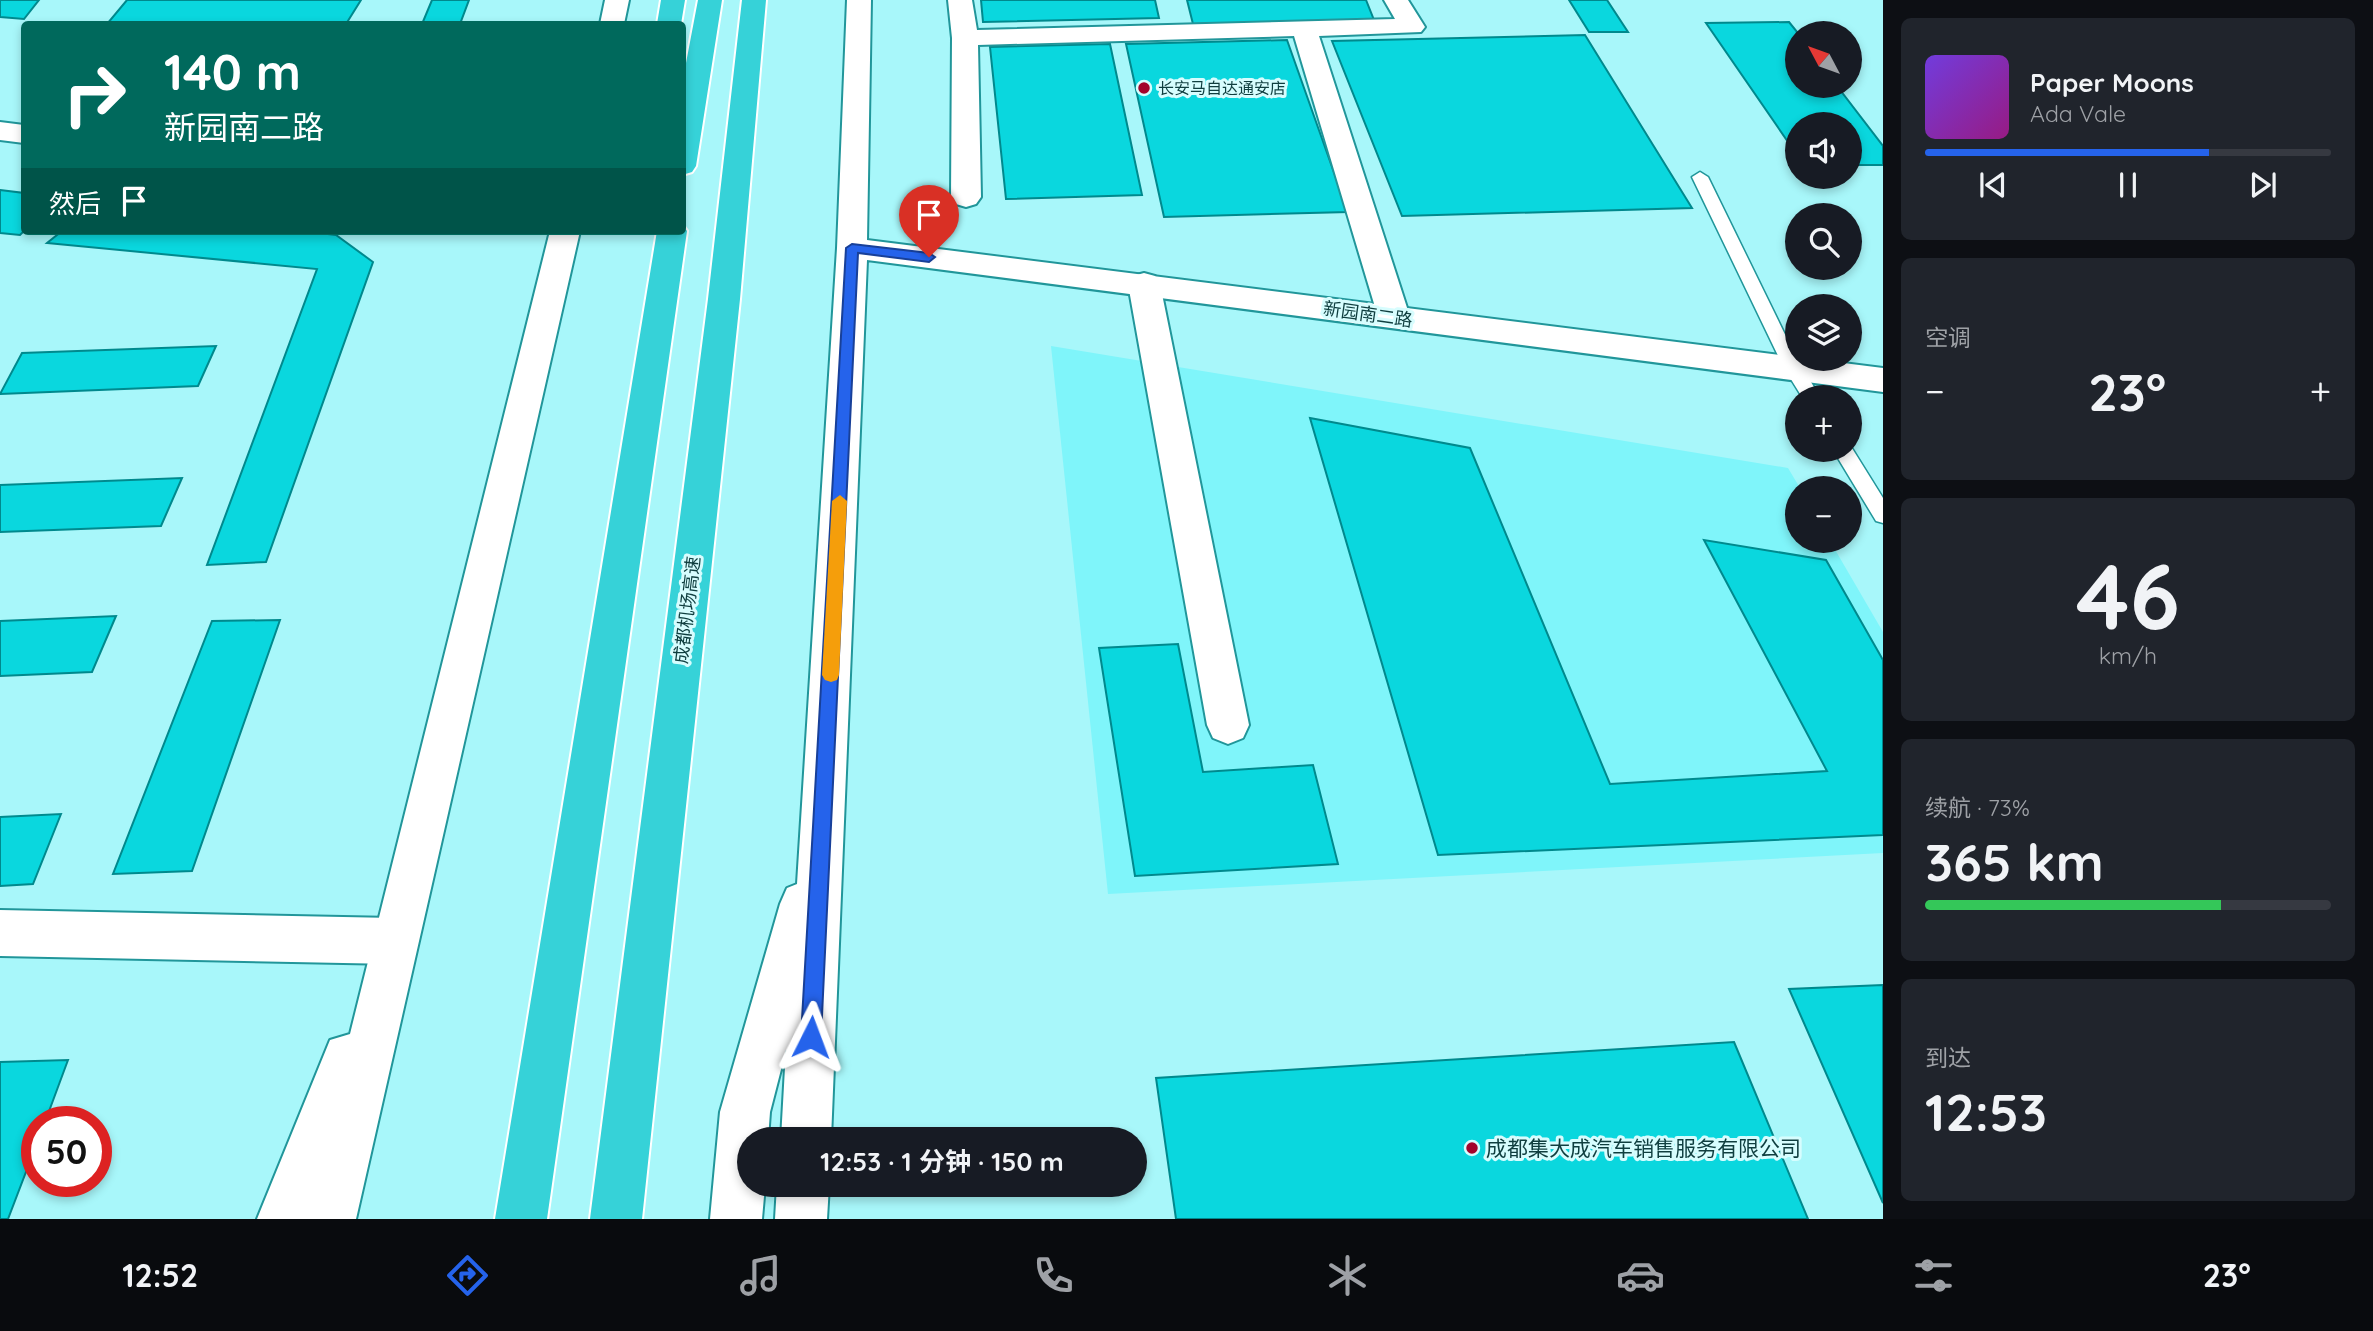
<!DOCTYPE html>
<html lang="zh">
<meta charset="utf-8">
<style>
:root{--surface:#171b24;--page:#20242c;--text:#f1f3f6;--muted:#9ea1a6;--line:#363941;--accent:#2563eb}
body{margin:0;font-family:Quicksand,"Noto Sans SC",sans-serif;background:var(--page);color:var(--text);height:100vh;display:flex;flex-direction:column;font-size:26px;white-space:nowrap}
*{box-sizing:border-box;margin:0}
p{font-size:23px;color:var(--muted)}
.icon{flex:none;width:38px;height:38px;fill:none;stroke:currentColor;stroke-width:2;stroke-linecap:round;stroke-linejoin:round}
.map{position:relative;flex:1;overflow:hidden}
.side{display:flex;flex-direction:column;gap:18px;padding:18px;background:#0d0f14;width:490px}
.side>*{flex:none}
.top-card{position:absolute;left:21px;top:21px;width:665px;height:214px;border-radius:7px;box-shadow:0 4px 10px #0003;background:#00695c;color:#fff;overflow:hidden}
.needle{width:46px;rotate:311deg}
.fabs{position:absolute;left:1785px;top:21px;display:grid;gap:14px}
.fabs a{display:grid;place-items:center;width:77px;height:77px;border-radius:50%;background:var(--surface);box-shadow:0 4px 10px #0003;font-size:35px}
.speed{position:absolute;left:21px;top:1106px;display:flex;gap:14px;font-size:35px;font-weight:700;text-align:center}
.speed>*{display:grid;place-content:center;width:91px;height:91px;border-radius:50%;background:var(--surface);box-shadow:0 4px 10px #0003;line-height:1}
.speed .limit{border:10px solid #d22;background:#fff;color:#111}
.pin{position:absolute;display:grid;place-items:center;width:60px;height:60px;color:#fff;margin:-72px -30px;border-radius:50% 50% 50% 0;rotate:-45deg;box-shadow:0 0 7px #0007}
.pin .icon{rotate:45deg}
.me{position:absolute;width:77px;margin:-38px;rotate:3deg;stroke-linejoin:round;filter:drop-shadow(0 0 5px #0008)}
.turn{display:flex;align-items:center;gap:24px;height:147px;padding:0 28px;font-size:32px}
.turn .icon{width:91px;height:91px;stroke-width:2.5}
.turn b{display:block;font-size:49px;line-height:60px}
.then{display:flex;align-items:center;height:66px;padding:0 28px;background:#0003;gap:14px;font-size:26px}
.big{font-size:52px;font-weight:700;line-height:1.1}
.side .widget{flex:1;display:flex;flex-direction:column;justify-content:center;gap:10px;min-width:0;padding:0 24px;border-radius:10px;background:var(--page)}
.side .dial{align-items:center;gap:0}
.dial b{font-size:91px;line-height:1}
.song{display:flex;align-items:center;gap:21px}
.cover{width:84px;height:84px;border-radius:10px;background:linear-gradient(135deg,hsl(260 70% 55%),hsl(310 70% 35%))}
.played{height:7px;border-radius:4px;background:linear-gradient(90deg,var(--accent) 70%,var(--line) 70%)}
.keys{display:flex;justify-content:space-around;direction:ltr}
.heat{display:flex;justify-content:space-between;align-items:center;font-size:38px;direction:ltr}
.charge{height:10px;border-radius:5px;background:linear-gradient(90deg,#34c759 73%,var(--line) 0)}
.trip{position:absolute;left:737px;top:1127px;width:410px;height:70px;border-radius:35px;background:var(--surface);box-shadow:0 4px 10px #0003;font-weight:700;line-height:70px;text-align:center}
.dock{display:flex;height:112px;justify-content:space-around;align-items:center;background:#090b0e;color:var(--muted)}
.dock .icon{width:49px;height:49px}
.dock .current{color:var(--accent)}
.dock b{font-size:32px;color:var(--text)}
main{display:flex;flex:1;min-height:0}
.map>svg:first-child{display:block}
.built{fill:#7ff5fa}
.building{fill:#0ad7de;stroke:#00898d;stroke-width:2}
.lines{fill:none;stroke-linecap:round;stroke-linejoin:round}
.lane-casing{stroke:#21969a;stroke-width:3}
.street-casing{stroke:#21969a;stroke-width:4}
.secondary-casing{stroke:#21969a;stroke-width:4}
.highway-casing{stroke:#fff;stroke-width:4}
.lane{fill:#fff;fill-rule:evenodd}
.street{fill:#fff;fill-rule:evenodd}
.secondary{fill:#fff;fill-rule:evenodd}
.highway{fill:#36d2d8;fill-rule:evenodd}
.route{fill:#2563eb;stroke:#184099;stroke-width:2}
.slow{fill:#f59e0b}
.poi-dot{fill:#a3042b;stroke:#d7fdfe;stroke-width:2.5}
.labels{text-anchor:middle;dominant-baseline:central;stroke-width:6;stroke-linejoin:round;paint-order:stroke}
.far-poi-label{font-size:16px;fill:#0f3e3f;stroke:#d7fdfe;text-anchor:start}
.street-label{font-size:18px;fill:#0f3e3f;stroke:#d7fdfe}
.near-poi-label{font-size:21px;fill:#0f3e3f;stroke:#d7fdfe;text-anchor:start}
</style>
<main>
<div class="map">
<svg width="1883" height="1219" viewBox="0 0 1883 1219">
<rect width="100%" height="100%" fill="#a8f7fa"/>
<path class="built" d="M1051,346L1788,468L1800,488H1797V541H1830L1883,632V853L1108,894Z"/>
<path class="building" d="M0,0H39L24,19L0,17Z
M127,0H361L346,24H107Z
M432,0H469L460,24H422Z
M981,0H1155L1159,18L983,22Z
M1187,0H1366L1374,20L1193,24Z
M1569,0H1607L1628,32H1589Z
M1789,22L1798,33L1797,86H1837L1883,146V165H1850V124H1797V155L1706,23Z
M1585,35L1692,208L1402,216L1332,41Z
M1287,40L1348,212L1164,217L1126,44Z
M1110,44L1142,195L1006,199L990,47Z
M0,190L24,193V231L20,235L0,233Z
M62,231H303L336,235L373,262L266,562L207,565L317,269L47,243Z
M216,346L198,386L0,394L22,353Z
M1310,418L1470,448L1610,784L1827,771L1704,540L1826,560L1883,660V835L1438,855Z
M182,478L161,526L0,532V485Z
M116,616L92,672L0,676V621Z
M280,620L192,871L113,874L212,621Z
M1178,644L1203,772L1313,765L1338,864L1135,876L1099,648Z
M61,814L33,884L0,886V817Z
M1883,985V1203L1789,989Z
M1734,1042L1808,1219H1176L1156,1078Z
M68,1060L45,1122H37V1143L8,1219H0V1062Z"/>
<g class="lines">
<defs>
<path id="lane" d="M1700,172L1708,177L1797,359L1820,397H1802L1784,368L1692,177Z
M1850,445L1883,498V523L1876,521L1833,450H1850Z"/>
<path id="street" d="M948,0H972L977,30L1395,19L1384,0H1408L1425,27L1421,32L1319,36L1410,317L1405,325L1394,328L1383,325L1378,317L1294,36L978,45L981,197L976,204L966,207L956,204L951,197L952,38Z
M1144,273L1155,276L1160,284L1249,725L1243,738L1228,744L1213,738L1207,725L1128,284L1133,276Z
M0,910L394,918L410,925L417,941L410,957L394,964L0,956Z"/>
<path id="secondary" d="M605,0H629L624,24H600Z
M847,0H871L867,240L1883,368V392L867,260L831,1139H781L786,1050L770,1112L768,1139H749V1185H765L762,1219H710L720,1112L780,904L787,888L797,884L837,248Z
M0,122L24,125V143L0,140Z
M550,231H580L356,1219H257L330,1040L350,1034Z
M777,1185H829L827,1219H775Z"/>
<path id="highway" d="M661,0H685L681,24H657Z
M698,0H722L696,166L692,172L682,175V84Z
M742,0H766L740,299L642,1219H590L708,299Z
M682,224L687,231L547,1219H495L657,231H682Z"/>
</defs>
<use href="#lane" class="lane-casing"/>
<use href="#street" class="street-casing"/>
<use href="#secondary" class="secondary-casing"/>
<use href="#highway" class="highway-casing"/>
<use href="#lane" class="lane"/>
<use href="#street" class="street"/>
<use href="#secondary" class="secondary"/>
<use href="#highway" class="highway"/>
</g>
<path class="route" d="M852,244L929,253L935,257L929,262L858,253L821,1037L818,1044L811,1046L804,1044L801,1037L846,248Z"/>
<path class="slow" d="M840,495L847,501L839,675L837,680L831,682L825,680L822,675L832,501Z"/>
<g class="poi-dot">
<circle cx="1144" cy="88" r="7"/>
<circle cx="1472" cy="1148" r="7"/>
</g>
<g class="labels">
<g class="far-poi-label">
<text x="1158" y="88">长安马自达通安店</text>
</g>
<g class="street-label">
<text transform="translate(1368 314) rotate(8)">新园南二路</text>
<text transform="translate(687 610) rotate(-83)">成都机场高速</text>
</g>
<g class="near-poi-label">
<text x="1486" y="1148">成都集大成汽车销售服务有限公司</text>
</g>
</g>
</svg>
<div class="fabs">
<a><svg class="needle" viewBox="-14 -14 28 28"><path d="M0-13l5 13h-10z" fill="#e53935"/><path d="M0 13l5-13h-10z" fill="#9ea1a6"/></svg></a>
<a><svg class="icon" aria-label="sound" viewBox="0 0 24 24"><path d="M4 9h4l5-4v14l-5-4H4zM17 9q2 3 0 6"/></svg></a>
<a><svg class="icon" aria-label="search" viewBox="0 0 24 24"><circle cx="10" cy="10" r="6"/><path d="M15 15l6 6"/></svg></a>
<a><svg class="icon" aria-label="layers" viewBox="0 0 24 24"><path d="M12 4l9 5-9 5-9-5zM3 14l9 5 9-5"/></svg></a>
<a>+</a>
<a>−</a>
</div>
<div class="speed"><div class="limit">50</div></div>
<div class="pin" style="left:929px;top:257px;background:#d93025"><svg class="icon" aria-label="arrive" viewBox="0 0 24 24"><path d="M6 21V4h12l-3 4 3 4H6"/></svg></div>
<svg class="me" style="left:811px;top:1037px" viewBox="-20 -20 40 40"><path d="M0-17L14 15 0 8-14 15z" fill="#2563eb" stroke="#fff" stroke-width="4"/></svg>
<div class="trip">12:53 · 1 分钟 · 150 m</div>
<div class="top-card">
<div class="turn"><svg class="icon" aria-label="right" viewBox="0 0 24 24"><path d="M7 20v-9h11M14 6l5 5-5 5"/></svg><div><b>140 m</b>新园南二路</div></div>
<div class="then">然后<svg class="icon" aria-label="arrive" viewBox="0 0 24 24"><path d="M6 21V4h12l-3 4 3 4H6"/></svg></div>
</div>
</div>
<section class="side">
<div class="widget">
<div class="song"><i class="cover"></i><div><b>Paper Moons</b><p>Ada Vale</p></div></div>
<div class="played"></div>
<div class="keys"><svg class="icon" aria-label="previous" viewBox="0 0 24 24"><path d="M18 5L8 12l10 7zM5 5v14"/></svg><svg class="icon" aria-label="pause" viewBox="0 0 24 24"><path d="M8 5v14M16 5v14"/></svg><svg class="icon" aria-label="next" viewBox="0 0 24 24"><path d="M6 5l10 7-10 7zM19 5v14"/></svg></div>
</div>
<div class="widget"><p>空调</p>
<div class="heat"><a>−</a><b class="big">23°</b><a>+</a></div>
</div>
<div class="widget dial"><b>46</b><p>km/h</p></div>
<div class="widget"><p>续航 · 73%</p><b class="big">365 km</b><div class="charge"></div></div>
<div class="widget"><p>到达</p><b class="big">12:53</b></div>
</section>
</main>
<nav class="dock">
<b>12:52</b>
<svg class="icon current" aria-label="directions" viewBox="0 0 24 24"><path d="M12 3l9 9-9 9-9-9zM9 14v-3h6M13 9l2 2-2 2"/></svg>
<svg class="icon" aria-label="music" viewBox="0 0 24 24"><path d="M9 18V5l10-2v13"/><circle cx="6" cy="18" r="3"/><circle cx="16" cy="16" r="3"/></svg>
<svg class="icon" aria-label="phone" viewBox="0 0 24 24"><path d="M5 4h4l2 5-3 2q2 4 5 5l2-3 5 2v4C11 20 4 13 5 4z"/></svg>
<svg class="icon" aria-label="climate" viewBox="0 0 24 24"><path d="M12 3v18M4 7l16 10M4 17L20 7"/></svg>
<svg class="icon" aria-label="car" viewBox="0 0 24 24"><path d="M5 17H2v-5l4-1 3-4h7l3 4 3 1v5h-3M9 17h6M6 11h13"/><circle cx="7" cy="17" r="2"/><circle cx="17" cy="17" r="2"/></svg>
<svg class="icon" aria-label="filters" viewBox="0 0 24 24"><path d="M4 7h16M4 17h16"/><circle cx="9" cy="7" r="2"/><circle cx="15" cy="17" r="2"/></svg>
<b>23°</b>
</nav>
